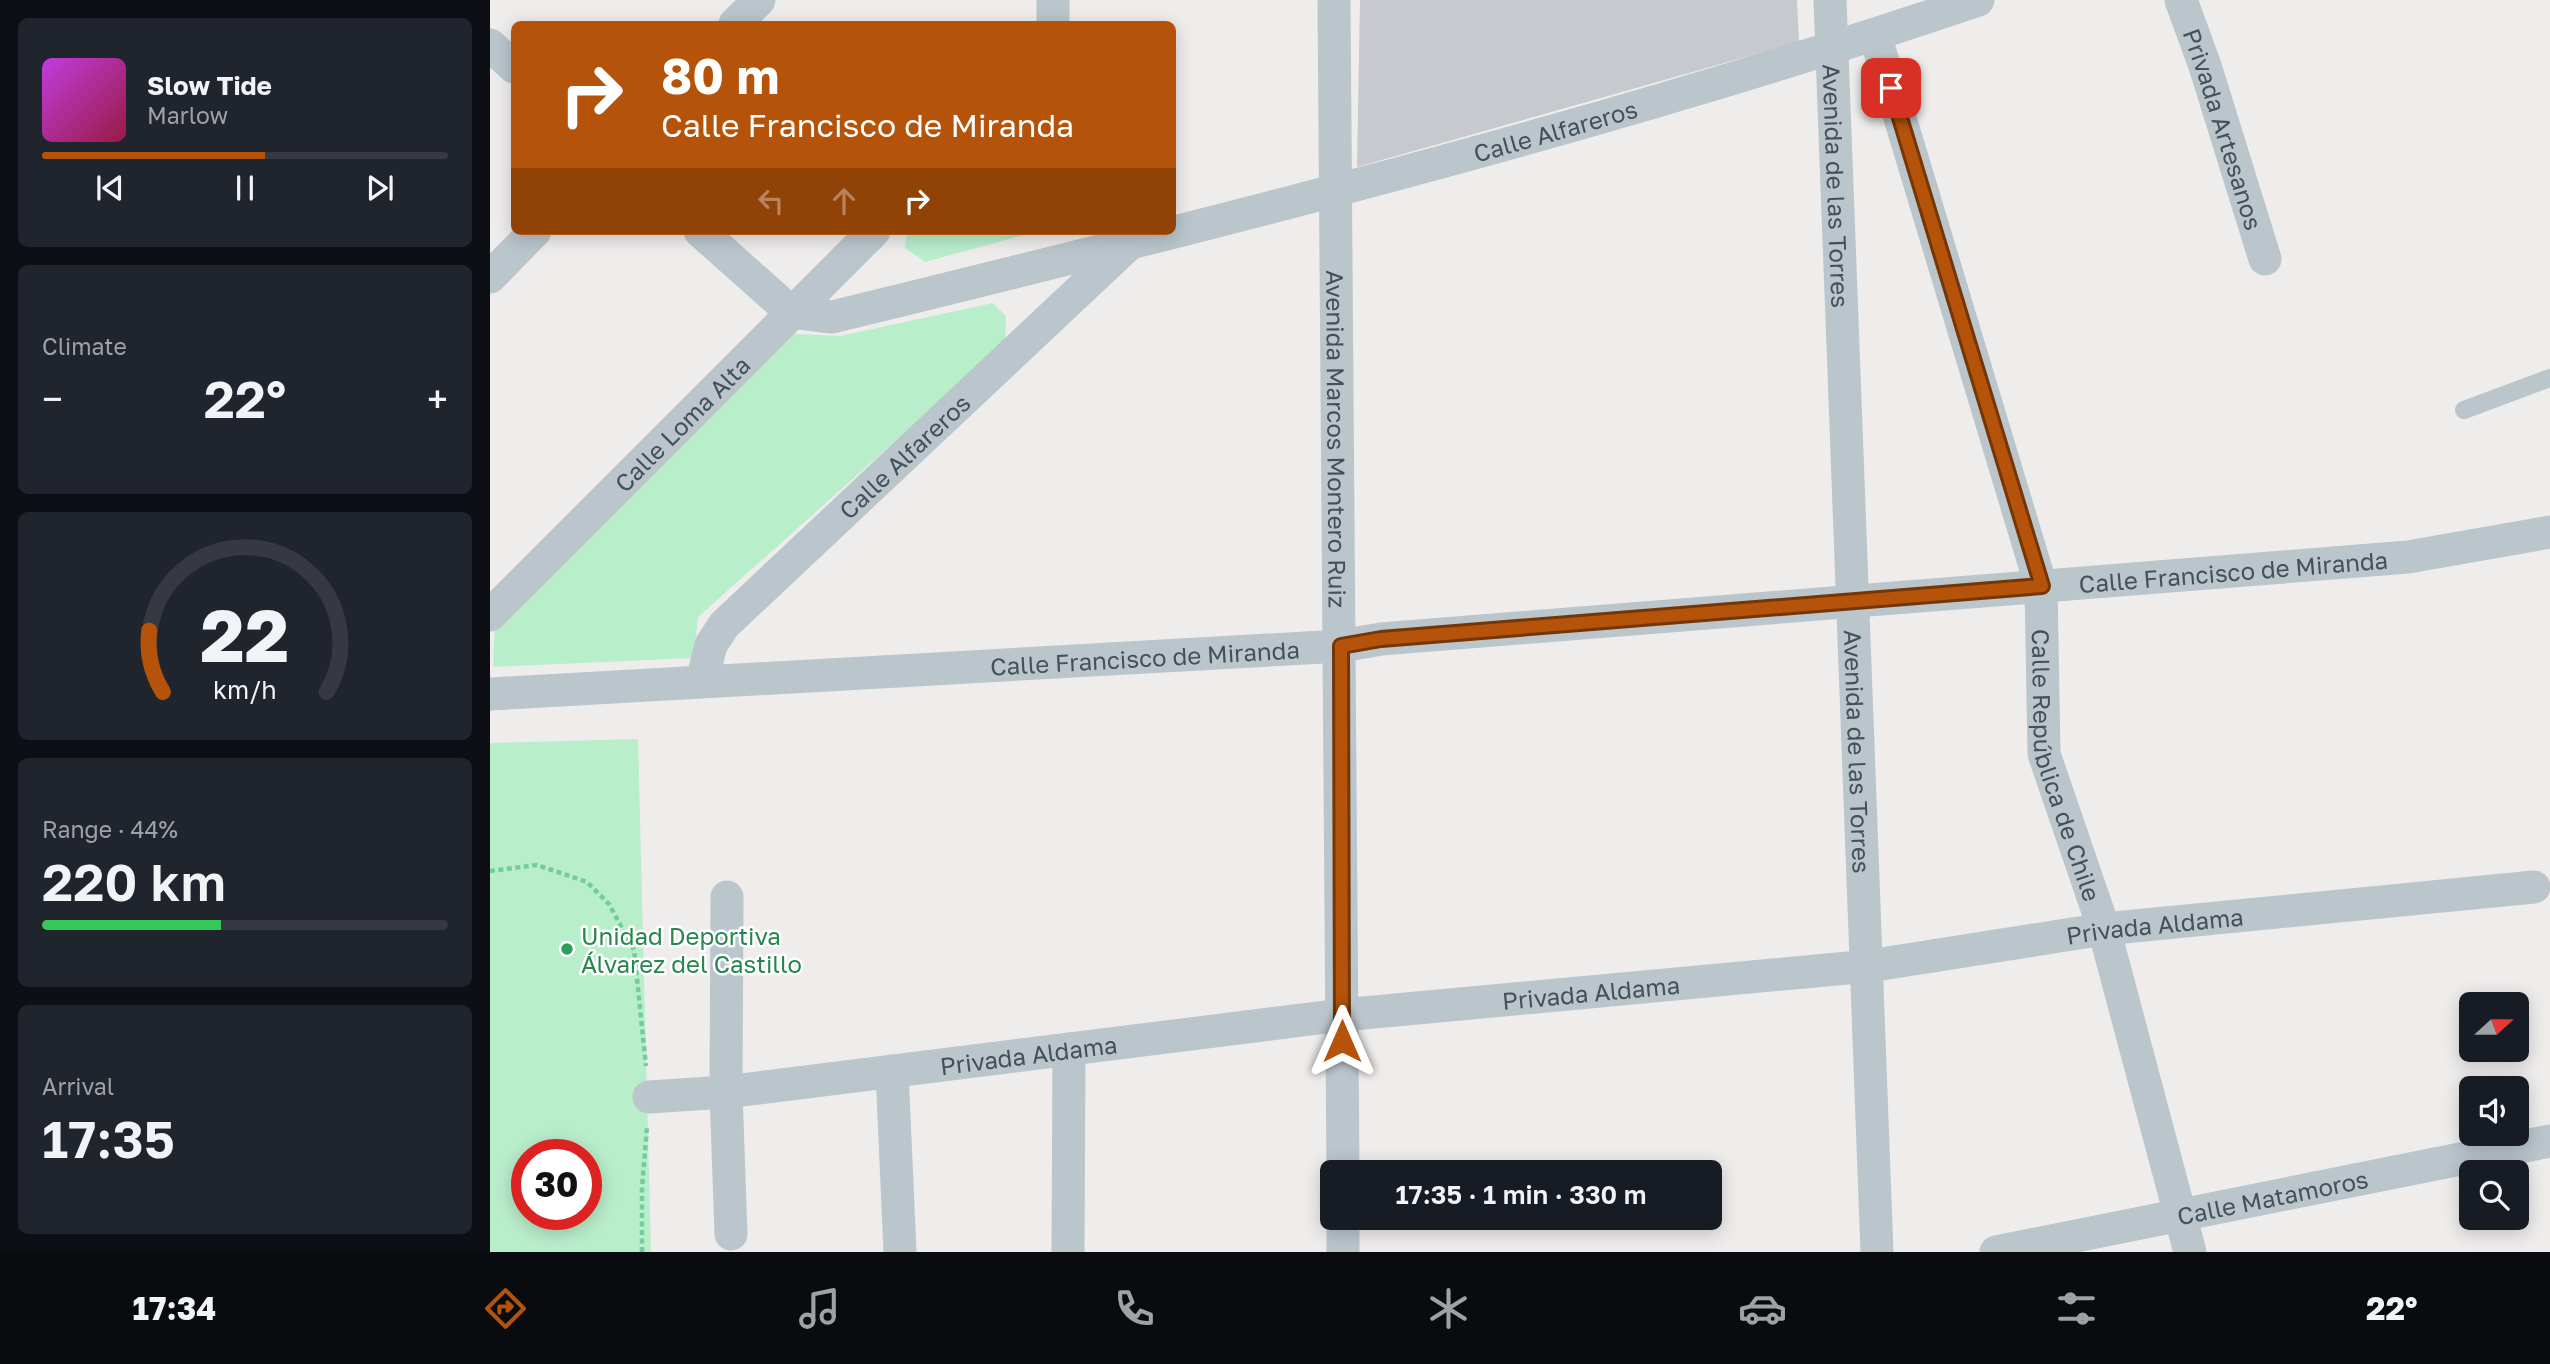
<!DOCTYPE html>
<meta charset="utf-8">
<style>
:root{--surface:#171b24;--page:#20242c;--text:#f1f3f6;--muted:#9ea1a6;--line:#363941;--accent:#b45309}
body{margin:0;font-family:"Golos Text",sans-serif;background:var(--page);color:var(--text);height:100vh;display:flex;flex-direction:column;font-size:26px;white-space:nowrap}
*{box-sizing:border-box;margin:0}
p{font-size:23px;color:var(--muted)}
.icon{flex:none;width:38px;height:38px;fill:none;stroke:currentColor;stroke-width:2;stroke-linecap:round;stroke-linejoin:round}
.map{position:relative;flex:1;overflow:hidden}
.details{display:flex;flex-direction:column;gap:18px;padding:18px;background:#0d0f14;width:490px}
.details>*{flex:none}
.top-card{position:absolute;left:21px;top:21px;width:665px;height:214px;border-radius:10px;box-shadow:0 4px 18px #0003;background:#b45309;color:#fff;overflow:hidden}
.needle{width:46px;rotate:69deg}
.fabs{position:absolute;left:1969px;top:992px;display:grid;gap:14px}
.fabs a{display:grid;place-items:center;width:70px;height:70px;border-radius:10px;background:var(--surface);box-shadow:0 4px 18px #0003;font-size:35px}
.speed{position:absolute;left:21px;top:1139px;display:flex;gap:14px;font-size:35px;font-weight:700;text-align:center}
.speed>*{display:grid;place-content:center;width:91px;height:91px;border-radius:50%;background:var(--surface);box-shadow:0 4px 18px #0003;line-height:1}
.speed .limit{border:10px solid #d22;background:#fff;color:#111}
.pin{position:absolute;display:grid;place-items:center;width:60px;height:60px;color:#fff;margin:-30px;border-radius:14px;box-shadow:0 4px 10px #0006}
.me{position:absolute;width:77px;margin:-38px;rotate:0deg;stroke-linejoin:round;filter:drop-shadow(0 0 5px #0008)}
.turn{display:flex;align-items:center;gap:24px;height:147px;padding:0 35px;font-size:32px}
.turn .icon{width:91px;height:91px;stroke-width:2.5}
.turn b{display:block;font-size:49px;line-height:60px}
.lanes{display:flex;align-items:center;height:66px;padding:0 35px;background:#0003;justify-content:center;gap:35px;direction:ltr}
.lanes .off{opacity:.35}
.big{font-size:52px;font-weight:600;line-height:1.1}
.details .widget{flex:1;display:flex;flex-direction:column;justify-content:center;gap:10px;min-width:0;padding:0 24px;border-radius:10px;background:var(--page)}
.details .dial{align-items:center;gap:0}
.dial svg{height:182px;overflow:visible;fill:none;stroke:var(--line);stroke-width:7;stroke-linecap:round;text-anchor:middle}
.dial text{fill:var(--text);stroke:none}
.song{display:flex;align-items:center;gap:21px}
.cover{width:84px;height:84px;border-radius:10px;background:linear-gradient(135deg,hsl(290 70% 55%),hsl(340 70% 35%))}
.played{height:7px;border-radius:4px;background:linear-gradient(90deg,var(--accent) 55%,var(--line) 55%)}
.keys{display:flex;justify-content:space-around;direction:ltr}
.heat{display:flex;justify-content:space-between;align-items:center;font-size:38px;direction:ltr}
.charge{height:10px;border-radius:5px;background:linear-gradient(90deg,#34c759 44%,var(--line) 0)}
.trip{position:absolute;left:830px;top:1160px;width:402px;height:70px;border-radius:10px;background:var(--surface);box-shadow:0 4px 18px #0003;font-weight:600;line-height:70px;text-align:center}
.dock{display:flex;height:112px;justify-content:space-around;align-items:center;background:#090b0e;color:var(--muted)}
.dock .icon{width:49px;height:49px}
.dock .current{color:var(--accent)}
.dock b{font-size:32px;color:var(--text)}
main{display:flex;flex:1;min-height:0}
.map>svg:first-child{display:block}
.green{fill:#b9eecb;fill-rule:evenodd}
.building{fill:#c6cacf}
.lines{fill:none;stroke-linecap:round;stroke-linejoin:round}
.path{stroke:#72cc9b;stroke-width:4.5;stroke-dasharray:5 3.5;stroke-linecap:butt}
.lane{stroke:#bac5cc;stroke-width:18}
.street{stroke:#bac5cc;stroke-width:33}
.route-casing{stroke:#753606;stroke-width:18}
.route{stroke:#b45309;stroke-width:12}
.leisure-dot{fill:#2e9e5b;stroke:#fff;stroke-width:2.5}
.labels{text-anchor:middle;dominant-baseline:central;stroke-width:5;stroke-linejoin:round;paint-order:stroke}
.street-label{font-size:24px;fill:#45515a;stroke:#fff}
.leisure-label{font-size:24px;fill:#27864d;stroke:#fff;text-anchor:start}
</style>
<main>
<section class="details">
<div class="widget">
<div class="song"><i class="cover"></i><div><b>Slow Tide</b><p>Marlow</p></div></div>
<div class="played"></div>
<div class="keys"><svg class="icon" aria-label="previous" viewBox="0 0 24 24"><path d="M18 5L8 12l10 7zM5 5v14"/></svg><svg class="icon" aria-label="pause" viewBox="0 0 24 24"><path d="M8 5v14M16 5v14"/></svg><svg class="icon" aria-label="next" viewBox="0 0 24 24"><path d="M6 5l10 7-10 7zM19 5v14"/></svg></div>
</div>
<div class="widget"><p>Climate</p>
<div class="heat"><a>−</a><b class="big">22°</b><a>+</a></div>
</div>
<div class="widget dial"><svg viewBox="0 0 100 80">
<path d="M14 69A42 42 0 1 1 86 69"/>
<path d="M14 69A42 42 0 0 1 8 42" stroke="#b45309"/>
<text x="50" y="56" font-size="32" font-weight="700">22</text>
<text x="50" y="72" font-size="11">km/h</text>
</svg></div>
<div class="widget"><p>Range · 44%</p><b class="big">220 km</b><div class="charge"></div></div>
<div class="widget"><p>Arrival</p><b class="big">17:35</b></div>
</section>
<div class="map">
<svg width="2060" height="1252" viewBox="0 0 2060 1252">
<rect width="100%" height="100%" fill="#efecec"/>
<path class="green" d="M417,231H548L435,262L415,248Z
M503,303L516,316L515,343L208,617L204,658L3,667L5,625L304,334L350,336Z
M148,739L161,1252H0V743ZM37,1155H96V1214H37Z"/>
<path class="building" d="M870,0H1307L1309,42L867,167Z"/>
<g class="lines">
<path class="path" d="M0,871L47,865L97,882L119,904L144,950L156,1066
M152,1252V1188L157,1127"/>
<path class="lane" d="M1974,410L2060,378"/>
<g class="street">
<path id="s1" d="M844,0L853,1172"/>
<path id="s2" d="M1340,0L1387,1252"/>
<path id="s3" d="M1691,0L1715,66L1775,259"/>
<path d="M245,24L269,0"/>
<path d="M563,24V0"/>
<path id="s4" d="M1385,35L1551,586L1554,754L1614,929L1700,1252"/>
<path d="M0,45L24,67"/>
<path id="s5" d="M210,231L301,312L342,317C727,223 1113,127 1488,0"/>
<path d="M0,277L45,231"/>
<path id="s6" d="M0,615L384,231"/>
<path id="s7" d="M212,681L221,645L234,625L637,246"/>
<path id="s8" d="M0,694L851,646L891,639L1918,557L2060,532"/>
<path d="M237,897L236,1092L241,1234"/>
<path d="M402,1071L410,1252"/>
<path id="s9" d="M159,1097L236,1092L852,1015L1379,966L1614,929L2044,887"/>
<path d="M853,1218V1252"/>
<path d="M578,1252L579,1049"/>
<path id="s10" d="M1506,1252L2060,1141"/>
</g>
</g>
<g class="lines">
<defs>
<path id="route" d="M852,1041L851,646L891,639L1552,586L1401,88"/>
</defs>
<use href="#route" class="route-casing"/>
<use href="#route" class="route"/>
</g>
<circle class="leisure-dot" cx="77" cy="949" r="7"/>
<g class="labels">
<g class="street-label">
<text stroke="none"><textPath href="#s5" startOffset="910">Calle Alfareros</textPath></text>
<text stroke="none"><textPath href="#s3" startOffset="136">Privada Artesanos</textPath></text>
<text stroke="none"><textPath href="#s2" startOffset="186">Avenida de las Torres</textPath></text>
<text stroke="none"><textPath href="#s6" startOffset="271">Calle Loma Alta</textPath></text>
<text stroke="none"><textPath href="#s1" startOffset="439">Avenida Marcos Montero Ruiz</textPath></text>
<text stroke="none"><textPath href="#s7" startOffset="308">Calle Alfareros</textPath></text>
<text stroke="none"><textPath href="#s8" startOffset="1748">Calle Francisco de Miranda</textPath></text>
<text stroke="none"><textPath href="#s8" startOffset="656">Calle Francisco de Miranda</textPath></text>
<text stroke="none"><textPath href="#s2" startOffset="752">Avenida de las Torres</textPath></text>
<text stroke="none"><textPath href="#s4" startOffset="758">Calle República de Chile</textPath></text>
<text stroke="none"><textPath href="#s9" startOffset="1516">Privada Aldama</textPath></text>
<text stroke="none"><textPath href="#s9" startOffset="948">Privada Aldama</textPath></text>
<text stroke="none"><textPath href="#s9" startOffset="382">Privada Aldama</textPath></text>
<text stroke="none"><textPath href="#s10" startOffset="282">Calle Matamoros</textPath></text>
</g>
<g class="leisure-label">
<text x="91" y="935">Unidad Deportiva<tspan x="91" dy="28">Álvarez del Castillo</tspan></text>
</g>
</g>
</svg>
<div class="fabs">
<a><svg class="needle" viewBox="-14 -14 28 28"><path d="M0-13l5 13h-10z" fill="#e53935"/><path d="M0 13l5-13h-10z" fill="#9ea1a6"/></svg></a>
<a><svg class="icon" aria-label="sound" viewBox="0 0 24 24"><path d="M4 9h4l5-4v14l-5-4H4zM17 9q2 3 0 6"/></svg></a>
<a><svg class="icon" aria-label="search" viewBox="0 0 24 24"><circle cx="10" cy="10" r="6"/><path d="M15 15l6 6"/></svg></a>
</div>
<div class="speed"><div class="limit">30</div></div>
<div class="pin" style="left:1401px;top:88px;background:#d93025"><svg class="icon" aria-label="arrive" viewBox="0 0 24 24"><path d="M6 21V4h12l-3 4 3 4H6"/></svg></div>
<svg class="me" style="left:852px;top:1041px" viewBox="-20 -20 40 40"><path d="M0-17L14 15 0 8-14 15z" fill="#b45309" stroke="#fff" stroke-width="4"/></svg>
<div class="trip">17:35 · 1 min · 330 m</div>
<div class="top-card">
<div class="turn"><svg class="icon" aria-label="right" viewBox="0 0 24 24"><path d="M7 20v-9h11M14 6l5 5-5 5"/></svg><div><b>80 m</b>Calle Francisco de Miranda</div></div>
<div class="lanes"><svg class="icon off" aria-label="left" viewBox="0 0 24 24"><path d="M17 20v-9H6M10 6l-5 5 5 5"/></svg><svg class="icon off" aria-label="ahead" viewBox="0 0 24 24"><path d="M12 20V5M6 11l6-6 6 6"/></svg><svg class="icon" aria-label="right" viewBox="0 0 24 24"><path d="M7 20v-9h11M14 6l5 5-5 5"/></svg></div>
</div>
</div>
</main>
<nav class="dock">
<b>17:34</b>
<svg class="icon current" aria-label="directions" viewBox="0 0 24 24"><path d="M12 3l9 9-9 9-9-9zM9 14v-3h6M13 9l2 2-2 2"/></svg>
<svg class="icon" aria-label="music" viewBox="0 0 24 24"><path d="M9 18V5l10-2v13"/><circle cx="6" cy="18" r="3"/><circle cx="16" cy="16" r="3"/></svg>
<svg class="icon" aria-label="phone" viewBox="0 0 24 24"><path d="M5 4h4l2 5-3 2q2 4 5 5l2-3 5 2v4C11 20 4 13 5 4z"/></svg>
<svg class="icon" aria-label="climate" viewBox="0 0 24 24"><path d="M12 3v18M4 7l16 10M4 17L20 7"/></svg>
<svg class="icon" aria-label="car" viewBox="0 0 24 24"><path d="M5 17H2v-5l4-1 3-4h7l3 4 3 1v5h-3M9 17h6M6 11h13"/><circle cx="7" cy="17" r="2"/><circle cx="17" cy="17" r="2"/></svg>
<svg class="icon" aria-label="filters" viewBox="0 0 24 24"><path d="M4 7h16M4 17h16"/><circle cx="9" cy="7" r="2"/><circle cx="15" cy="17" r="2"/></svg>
<b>22°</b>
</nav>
